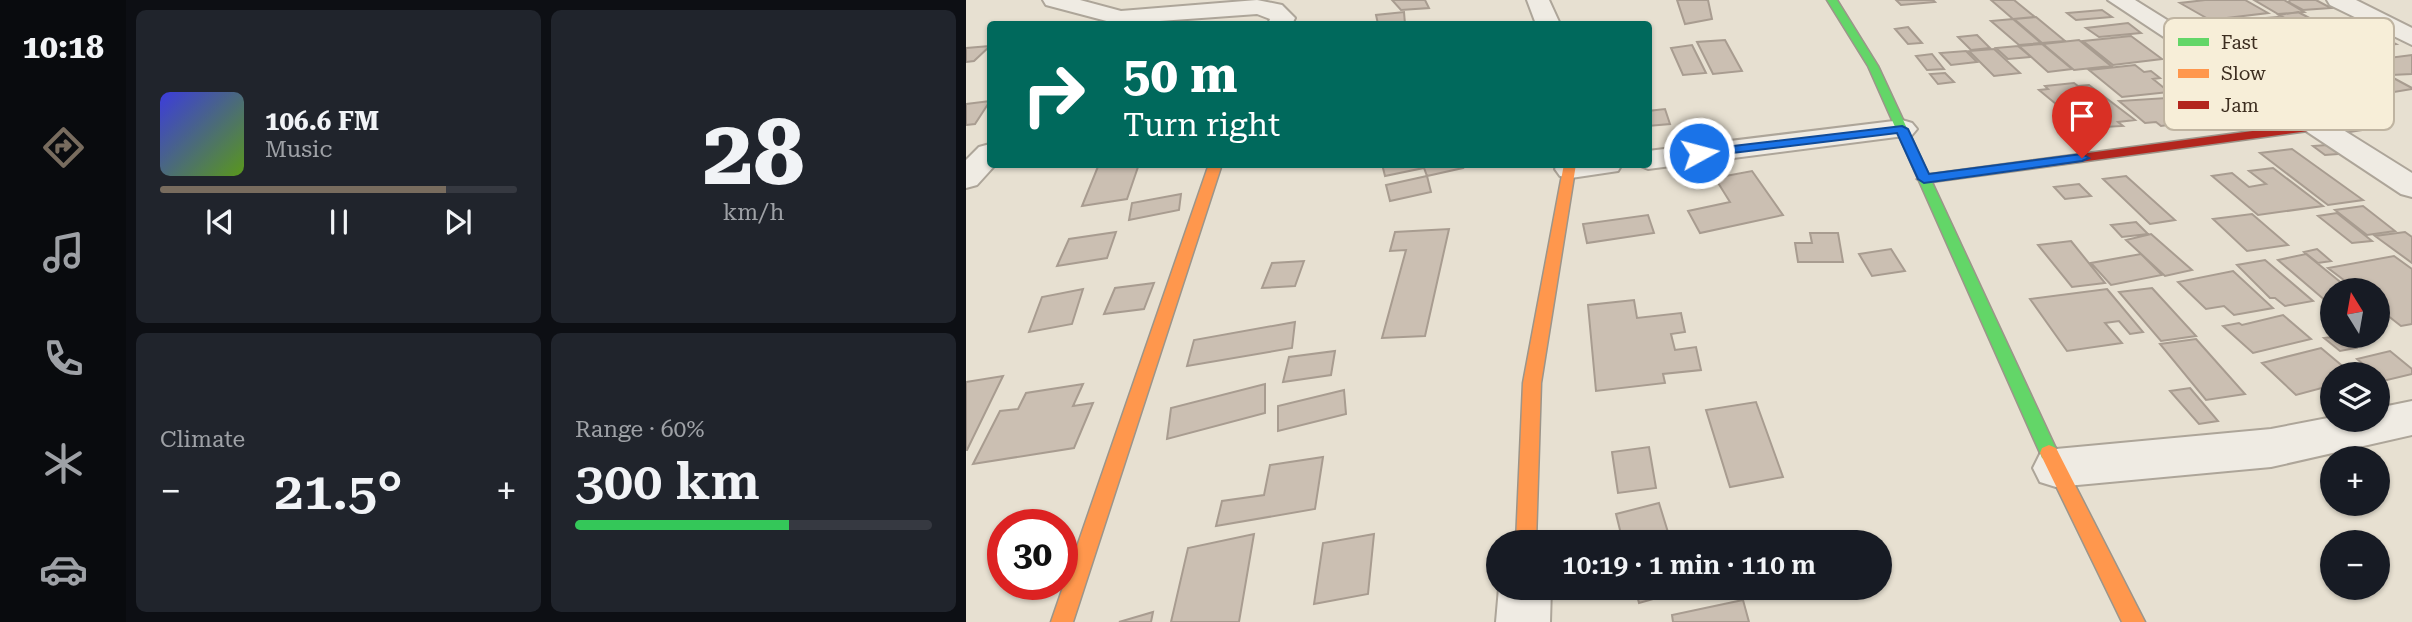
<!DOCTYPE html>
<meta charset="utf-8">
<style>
:root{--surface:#171b24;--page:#20242c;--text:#f1f3f6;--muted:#9ea1a6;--line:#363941;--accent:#786c5e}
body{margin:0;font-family:"Roboto Serif",serif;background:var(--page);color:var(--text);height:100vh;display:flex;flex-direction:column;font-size:26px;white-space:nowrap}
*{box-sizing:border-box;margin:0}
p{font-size:23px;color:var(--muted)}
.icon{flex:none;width:38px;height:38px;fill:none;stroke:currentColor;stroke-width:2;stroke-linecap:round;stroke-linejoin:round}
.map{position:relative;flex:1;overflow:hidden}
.sheet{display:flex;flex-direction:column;gap:10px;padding:10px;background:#0d0f14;width:840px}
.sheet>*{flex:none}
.hud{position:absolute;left:21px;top:21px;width:665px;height:147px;border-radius:7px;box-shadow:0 2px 5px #0004;background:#00695c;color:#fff;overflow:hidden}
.needle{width:46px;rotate:349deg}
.tools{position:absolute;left:1354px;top:278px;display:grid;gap:14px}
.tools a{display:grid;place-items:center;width:70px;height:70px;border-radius:50%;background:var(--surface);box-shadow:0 2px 5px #0004;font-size:35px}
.speed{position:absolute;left:21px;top:509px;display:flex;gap:14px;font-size:35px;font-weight:700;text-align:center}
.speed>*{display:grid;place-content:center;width:91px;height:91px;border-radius:50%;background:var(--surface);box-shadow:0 2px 5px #0004;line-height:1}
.speed .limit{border:10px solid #d22;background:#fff;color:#111}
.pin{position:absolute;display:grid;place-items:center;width:60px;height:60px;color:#fff;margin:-72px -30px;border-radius:50% 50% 50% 0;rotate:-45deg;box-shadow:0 0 7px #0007}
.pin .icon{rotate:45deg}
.me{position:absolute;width:77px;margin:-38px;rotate:83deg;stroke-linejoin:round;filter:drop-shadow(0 0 5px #0008)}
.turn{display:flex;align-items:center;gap:24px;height:147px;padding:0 21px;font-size:32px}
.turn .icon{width:91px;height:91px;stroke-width:2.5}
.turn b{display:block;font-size:49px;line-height:60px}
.big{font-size:52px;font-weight:600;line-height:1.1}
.sheet .widget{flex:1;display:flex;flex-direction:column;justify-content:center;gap:10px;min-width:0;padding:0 24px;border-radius:10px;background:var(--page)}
.sheet .dial{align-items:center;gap:0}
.dial b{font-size:91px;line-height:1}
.song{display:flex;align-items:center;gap:21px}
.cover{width:84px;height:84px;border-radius:10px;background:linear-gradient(135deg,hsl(240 70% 55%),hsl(90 70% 35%))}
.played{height:7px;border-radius:4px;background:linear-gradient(90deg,var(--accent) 80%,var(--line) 80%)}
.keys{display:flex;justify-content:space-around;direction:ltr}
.heat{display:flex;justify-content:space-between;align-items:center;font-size:38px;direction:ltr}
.charge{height:10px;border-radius:5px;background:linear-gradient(90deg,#34c759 60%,var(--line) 0)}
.sheet .tiles{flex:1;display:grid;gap:10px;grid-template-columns:repeat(2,1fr)}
.trip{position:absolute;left:520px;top:530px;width:406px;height:70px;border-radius:35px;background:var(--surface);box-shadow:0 2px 5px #0004;font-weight:600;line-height:70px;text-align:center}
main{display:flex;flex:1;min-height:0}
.menu{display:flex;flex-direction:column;width:126px;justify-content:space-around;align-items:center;background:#090b0e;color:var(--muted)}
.menu .icon{width:49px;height:49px}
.menu .current{color:var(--accent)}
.menu b{font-size:32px;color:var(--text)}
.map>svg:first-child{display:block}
.building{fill:#cbbfb2;stroke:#a89c90;stroke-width:2}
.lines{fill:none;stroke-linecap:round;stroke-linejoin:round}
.street-casing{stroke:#ada599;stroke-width:4}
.fast-casing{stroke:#9c958a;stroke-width:3}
.slow-casing{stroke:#9c958a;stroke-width:3}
.jam-casing{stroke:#9c958a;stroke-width:3}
.street{fill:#efebe3;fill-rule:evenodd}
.fast{fill:#63d668;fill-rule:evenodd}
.slow{fill:#ff974d;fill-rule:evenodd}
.jam{fill:#b3261e;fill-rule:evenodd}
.route{fill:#1a73e8;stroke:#114b97;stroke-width:2}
.key{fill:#f7eed8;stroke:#bfb4a1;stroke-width:2}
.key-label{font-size:19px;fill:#3d2e20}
</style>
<main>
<nav class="menu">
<b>10:18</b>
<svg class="icon current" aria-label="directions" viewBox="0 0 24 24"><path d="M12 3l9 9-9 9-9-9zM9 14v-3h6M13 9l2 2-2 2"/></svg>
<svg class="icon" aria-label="music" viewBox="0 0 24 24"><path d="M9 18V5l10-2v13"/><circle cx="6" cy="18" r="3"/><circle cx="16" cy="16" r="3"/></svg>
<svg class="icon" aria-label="phone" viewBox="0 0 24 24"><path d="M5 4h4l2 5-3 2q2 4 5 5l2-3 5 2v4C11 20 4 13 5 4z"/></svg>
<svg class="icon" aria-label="climate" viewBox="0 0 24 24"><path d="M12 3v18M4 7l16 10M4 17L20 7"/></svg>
<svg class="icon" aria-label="car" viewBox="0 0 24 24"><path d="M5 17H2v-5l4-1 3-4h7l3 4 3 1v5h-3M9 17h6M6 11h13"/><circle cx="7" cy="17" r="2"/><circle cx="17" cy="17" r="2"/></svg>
</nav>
<section class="sheet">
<div class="tiles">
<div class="widget">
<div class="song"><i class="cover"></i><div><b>106.6 FM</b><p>Music</p></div></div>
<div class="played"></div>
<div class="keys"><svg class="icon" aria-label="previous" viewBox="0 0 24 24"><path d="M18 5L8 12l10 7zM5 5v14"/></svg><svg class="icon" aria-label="pause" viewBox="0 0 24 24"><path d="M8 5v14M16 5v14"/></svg><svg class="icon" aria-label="next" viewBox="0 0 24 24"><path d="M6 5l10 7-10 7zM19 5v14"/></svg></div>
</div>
<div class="widget dial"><b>28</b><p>km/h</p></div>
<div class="widget"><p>Climate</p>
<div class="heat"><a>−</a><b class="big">21.5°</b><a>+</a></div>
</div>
<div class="widget"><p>Range · 60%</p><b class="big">300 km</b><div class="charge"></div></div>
</div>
</section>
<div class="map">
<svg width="1446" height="622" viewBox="0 0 1446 622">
<rect width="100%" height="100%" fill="#e7e0d1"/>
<path class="building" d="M426,0H459L463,8L435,10Z
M711,0H742L746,19L719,24Z
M930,0H967L969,2L935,5Z
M1025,0H1048L1069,17L1047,19Z
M1239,0H1279L1302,13L1244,20L1214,3Z
M1288,0H1318L1338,12L1312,14Z
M1325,0H1350L1365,8L1337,10L1322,2Z
M1136,10L1146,17L1110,20L1101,13Z
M438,12L439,24H412L410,15Z
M1332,12L1355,24L1335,27L1313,15Z
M1070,17L1099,41L1076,43L1048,19Z
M1312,17L1343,33L1310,37L1301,32L1294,33L1275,20Z
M1047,19L1075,43L1053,45L1025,21Z
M1162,23L1175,33L1133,37L1120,28Z
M942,27L956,43L942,44L929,29Z
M1407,32L1430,44L1412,46L1389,34Z
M1011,35L1024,48L1005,50L992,37Z
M1165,36L1196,59L1147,65L1117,41Z
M759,40L776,71L747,74L731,42Z
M1113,40L1145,66L1108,70L1077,44Z
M1076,44L1106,69L1082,72L1053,46Z
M726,45L740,73L717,75L705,48Z
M24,46L8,61L0,62V48Z
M1052,46L1065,57L1042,59L1030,48Z
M1028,49L1054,73L1028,76L1003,51Z
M1000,51L1011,62L985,65L974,53Z
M966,54L978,69L961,70L950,56Z
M1446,55V74L1425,75L1399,61Z
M1169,65L1178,72L1185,71L1194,78L1187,79L1203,92L1156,97L1123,70Z
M1407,67L1446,88V89L1428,92L1389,69Z
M979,73L988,82L972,84L964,74Z
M1108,83L1112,86L1123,85L1169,120L1152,122L1157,126L1119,128L1073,90L1082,89L1079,86Z
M1217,97L1247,119L1195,126L1190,122L1179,123L1153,101Z
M24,101L9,124L0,125V104Z
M699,109L704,124L682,126V111Z
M1381,116L1403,129L1384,132L1363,119Z
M1361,145L1373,154L1359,155L1347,146Z
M1326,149L1397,200L1362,205L1294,153Z
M133,164H173L161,199L116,206Z
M416,164H495L497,168L461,176L458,168L419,176Z
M1307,168L1357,206L1292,215L1246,176L1266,173L1283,187L1300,184L1283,171Z
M786,171L817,215L734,233L722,211L764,202L749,178Z
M461,176L465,192L424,201L420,185Z
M1160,176L1209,220L1184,224L1137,179Z
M1113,184L1125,196L1099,199L1088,187Z
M215,194L213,210L163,220L166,203Z
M1397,206L1429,231L1401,235L1369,210Z
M1371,213L1406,241L1386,243L1352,216Z
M1286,214L1322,245L1281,251L1247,219Z
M682,215L688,233L621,243L617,224Z
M1170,222L1182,234L1156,237L1145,225Z
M483,229L459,336L416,338L440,250L424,251L429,232Z
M150,232L141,258L91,266L103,239Z
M1439,232L1446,237V263L1409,236Z
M844,233H872L877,262H832L829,243H846Z
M1185,234L1226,270L1199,276L1160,240Z
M1105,241L1139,283L1106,287L1072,245Z
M925,249L939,271L906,276L893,254Z
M1351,249L1365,261L1352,263L1338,252Z
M1175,254L1196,275L1145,285L1125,263Z
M1340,254L1378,285H1372L1378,290H1367V301L1361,302L1312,260Z
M1428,256L1446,269V324L1435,326L1412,308V290H1391L1362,268Z
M1299,260L1347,301L1319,306L1309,298H1304L1271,265Z
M338,261L329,286L296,288L306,263Z
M1267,271L1307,308L1268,315L1258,306L1240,309L1212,282Z
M188,283L178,309L138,314L149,288Z
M1186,288L1230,336L1195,341L1153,292Z
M117,289L106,324L63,332L76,297Z
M1141,289L1177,332L1164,334L1153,321L1139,323L1156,343L1101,351L1064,299Z
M668,300L671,318L715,313L719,332L705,334L709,350L730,347L735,370L697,374L699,383L630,391L622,305Z
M1317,315L1345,339L1287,353L1257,326L1273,323L1276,325Z
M329,322L326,348L221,366L228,340Z
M1376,336L1390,348L1374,351L1358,338Z
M1230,339L1279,394L1240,400L1194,344Z
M1355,348L1386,374H1367V385L1330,395L1296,363Z
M369,351L365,375L317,382L323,357Z
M1424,351L1446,369V374L1417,381L1391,359Z
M37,376L1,450H0V382Z
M117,384L107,406L127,403L108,448L7,464L34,411L52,409L60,393Z
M299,384V413L201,439L205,408Z
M1224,388L1252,421L1233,424L1204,391Z
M378,390L380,414L312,431V406Z
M790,402L817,477L764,487L740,410Z
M683,447L690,488L652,493L646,452Z
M357,457L349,509L250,526L256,501L298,495L304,465Z
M693,503L705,542H657L650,514Z
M288,534L273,622H205L222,548Z
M408,534L402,594L348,604L357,543Z
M669,588H719V590L673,603Z
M777,600L783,622H707L706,615Z
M187,612L185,622H153Z"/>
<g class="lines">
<defs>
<path id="street" d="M77,0H114L155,11L291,0L316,5L329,18L326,24H302L304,19L291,14L152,24L80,5Z
M561,0H583L594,24H570Z
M1142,0H1169L1446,173V197L1435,194Z
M1361,0H1390L1446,28V45L1364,5Z
M936,120L946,123L951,129L946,135L682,169L670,164H682V151Z
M24,144V164H30L11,185L0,188V160L13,147Z
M592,164H656L652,171L605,178L594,176L589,169Z
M1446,401V435L1305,467L1090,487L1074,482L1067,468L1074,454L1090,449L1305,429L1367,417V420H1412V408Z
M533,588H585L584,622H530Z"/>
<path id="fast" d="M861,0H871L912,66L1092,453L1090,458L1083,461L1076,458L1074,453L902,66Z"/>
<path id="slow" d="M243,164H256L107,622H85Z
M598,164H610L575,383L570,542H550L557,383Z
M1083,445L1090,448L1179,622H1156L1074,453L1076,448Z"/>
<path id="jam" d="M1353,122L1357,123V129L958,183L951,179L958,175Z"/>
</defs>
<use href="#street" class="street-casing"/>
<use href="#fast" class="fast-casing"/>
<use href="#slow" class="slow-casing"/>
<use href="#jam" class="jam-casing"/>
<use href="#street" class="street"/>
<use href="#fast" class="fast"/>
<use href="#slow" class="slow"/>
<use href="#jam" class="jam"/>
</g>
<path class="route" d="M936,126L942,129L963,174L1116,154L1123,158L1116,161L958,183L952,179L931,133L733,157L727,153L733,150Z"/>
<rect x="1198" y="18" width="230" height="112" rx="10" class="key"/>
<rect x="1212" y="38" width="31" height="8" fill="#63d668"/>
<rect x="1212" y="69" width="31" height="9" fill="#ff974d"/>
<rect x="1212" y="101" width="31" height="8" fill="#b3261e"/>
<g class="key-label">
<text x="1255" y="49">Fast</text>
<text x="1255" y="80">Slow</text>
<text x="1255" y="112">Jam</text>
</g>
</svg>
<div class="tools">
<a><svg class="needle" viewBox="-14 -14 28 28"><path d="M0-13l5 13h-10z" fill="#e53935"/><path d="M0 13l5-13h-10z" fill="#9ea1a6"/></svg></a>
<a><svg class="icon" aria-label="layers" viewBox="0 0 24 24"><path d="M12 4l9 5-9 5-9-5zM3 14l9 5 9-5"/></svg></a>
<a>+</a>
<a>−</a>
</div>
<div class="speed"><div class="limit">30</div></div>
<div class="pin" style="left:1116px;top:158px;background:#d93025"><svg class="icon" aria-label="arrive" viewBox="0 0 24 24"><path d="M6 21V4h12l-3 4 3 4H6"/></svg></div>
<svg class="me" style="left:733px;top:153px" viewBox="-20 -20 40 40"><circle r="17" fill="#1a73e8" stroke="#fff" stroke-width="3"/><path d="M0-11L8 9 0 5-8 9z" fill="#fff"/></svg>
<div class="trip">10:19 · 1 min · 110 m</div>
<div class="hud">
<div class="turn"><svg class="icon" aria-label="right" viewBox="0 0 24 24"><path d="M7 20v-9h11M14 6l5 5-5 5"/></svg><div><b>50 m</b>Turn right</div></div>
</div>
</div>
</main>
